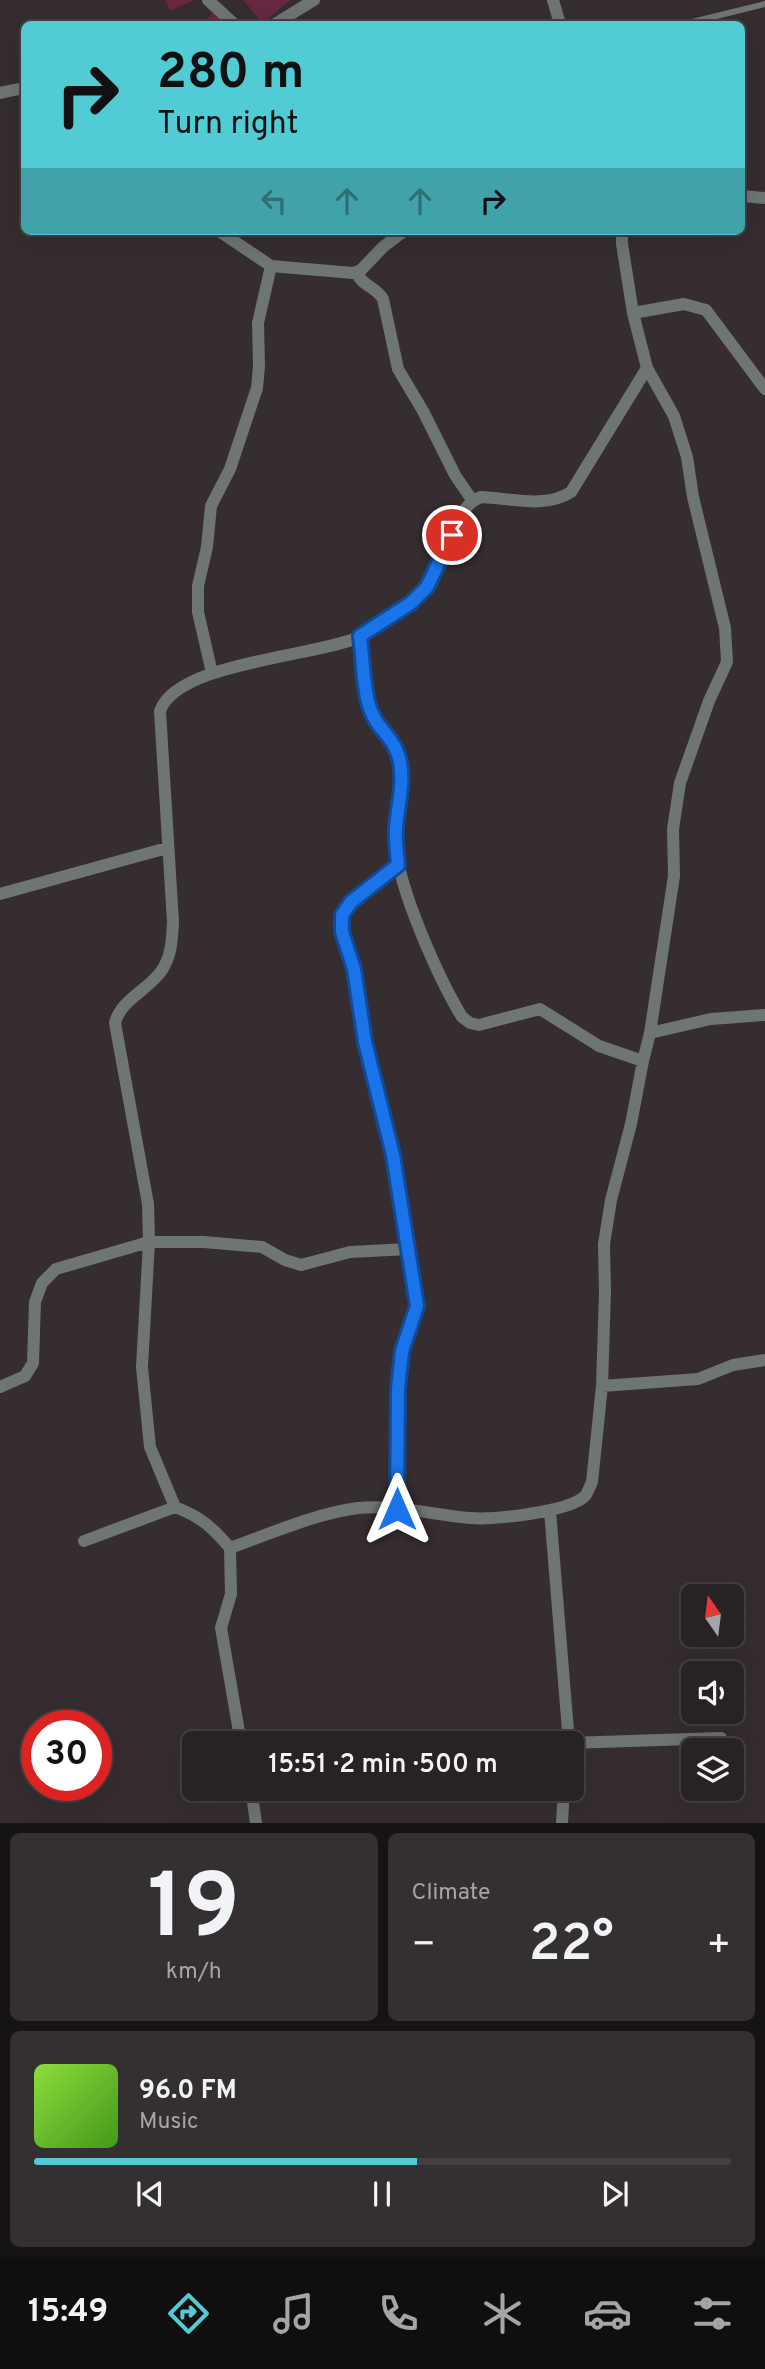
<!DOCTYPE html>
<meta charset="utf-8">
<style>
:root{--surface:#282224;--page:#342f31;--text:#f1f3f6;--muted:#a5a4a6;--line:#443f41;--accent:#51ccd4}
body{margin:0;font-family:Overpass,sans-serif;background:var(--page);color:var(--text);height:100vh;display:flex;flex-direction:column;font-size:26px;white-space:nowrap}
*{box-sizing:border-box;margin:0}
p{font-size:23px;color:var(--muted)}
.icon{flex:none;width:38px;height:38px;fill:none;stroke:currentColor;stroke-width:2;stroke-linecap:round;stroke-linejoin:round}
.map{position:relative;height:1823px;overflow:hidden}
.panel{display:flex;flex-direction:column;gap:10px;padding:10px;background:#161314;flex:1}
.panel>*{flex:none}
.banner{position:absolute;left:21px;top:21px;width:724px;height:214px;border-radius:10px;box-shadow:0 7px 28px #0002,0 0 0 2px var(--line);background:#51ccd4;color:#111;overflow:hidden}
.needle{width:46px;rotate:346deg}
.tools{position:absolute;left:681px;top:1584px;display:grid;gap:14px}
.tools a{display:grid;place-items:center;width:63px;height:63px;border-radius:10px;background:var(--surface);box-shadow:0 7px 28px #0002,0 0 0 2px var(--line);font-size:35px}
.speed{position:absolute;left:21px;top:1710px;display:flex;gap:14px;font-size:35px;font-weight:700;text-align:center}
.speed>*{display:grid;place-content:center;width:91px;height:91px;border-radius:50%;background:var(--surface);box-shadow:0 7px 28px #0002,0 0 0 2px var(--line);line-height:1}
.speed .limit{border:10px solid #d22;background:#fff;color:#111}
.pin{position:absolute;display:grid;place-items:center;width:60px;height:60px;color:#fff;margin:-30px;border:4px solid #fff;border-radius:50%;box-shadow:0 2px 7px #0007}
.me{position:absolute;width:77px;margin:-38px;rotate:0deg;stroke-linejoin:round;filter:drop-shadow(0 0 5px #0008)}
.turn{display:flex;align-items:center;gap:24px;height:147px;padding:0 21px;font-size:32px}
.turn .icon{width:91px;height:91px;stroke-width:2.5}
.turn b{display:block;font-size:49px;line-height:60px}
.lanes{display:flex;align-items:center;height:66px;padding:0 21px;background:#0003;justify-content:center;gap:35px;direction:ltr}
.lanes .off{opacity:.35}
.big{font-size:52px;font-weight:600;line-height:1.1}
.panel .tile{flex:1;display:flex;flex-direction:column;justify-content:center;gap:10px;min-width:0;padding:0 24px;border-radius:10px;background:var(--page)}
.panel .dial{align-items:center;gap:0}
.dial b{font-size:91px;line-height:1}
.song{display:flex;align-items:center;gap:21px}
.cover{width:84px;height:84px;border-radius:10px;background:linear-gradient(135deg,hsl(90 70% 55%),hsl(100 70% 35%))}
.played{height:7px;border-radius:4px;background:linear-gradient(90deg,var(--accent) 55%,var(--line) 55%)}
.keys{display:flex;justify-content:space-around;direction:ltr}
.heat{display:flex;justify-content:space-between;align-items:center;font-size:38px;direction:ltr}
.panel .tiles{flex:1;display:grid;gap:10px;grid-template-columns:1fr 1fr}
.tile:last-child{grid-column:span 2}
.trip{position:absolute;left:182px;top:1731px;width:402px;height:70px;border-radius:10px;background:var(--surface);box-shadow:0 7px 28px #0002,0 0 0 2px var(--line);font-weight:600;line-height:70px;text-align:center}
.tabs{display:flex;height:112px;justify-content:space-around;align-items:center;background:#100e0e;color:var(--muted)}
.tabs .icon{width:49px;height:49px}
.tabs .active{color:var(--accent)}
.tabs b{font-size:32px;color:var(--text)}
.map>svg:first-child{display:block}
.building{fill:#682841}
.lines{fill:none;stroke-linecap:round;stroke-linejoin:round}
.service{stroke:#6f7474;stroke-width:6}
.minor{stroke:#6f7474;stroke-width:12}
.route-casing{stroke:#114b97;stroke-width:18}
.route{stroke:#1a73e8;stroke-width:12}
</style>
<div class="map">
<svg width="765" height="1823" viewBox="0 0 765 1823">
<rect width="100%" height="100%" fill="#352d30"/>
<path class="building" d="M165,0H194L170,11Z
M243,0H290L263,23Z
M214,11L228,24H203Z"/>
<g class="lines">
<path class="service" d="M684,24L765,4"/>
<path class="minor" d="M208,0L234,24
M553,0L560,24
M275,24L314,0
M0,93L24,88
M742,196L765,198
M219,231L271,266L353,273L361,270L383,247L404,231
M357,273C362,286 376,287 383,299L398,369L423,411L455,475L472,500
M633,313L684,304L706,310L765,389
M360,636C363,658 363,691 371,711C379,731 395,737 400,761C406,790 394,818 396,847C399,890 439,979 462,1017L470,1023L479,1025L540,1009L599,1046L643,1061
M212,673L198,612V586L207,547L211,506L230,469L257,388L259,366L258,323L271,266
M0,894L167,848
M650,1033L711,1019L765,1015
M602,1386L698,1379L733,1365L765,1360
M0,1387L25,1376L33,1363L35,1302L42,1283L56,1269L149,1242L148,1204L115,1023C121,999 149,990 162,970C172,955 172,938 173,922L160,711C177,662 315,657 359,637C377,629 417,601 428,586C446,562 452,507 481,497C510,498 545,509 571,492L647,368
M397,1509L398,1389L402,1351L417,1306L392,1155L365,1042L354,969L342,932L343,915L351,902L398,865
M550,1511L569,1743
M84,1541L175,1507
M230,1548C212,1527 201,1517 175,1507L150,1447L142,1367L149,1242H204L262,1247L285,1260L301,1265L350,1252L409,1249
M241,1743L221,1628L231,1594L230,1548C269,1534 317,1513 358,1508C395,1504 434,1515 470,1518C494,1520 569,1512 585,1496C588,1492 590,1486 592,1482L602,1386L605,1292L604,1244L611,1200L631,1124L643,1061L650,1033L674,876L673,829L680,783L709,701L727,662L725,628L693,497L687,457L674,416L647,368L633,313L622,244V231
M569,1743L721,1738
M251,1788L256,1823
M562,1823L564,1788"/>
</g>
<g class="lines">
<defs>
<path id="route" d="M397,1509L398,1389L402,1351L417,1306L393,1155L365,1042L354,969L342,932V915L351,902L398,865C397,852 395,840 396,827C398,805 404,785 400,762C395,737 379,732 371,711C363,692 363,658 360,636L411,603L427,587L452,535"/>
</defs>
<use href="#route" class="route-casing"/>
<use href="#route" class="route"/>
</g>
</svg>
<div class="tools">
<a><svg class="needle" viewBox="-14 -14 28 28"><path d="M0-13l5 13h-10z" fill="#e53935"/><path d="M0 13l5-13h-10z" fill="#a5a4a6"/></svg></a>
<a><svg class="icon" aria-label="sound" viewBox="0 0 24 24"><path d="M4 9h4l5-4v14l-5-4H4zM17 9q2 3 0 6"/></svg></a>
<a><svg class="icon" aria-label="layers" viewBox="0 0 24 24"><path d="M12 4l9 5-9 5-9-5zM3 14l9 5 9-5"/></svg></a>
</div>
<div class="speed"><div class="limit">30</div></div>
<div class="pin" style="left:452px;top:535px;background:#d93025"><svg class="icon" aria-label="arrive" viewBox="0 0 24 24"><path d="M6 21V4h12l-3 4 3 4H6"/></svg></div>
<svg class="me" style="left:397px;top:1509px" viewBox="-20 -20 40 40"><path d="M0-17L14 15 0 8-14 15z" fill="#1a73e8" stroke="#fff" stroke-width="4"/></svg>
<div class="trip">15:51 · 2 min · 500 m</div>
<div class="banner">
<div class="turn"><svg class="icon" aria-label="right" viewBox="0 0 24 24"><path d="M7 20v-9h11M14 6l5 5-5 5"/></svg><div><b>280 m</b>Turn right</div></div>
<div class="lanes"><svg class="icon off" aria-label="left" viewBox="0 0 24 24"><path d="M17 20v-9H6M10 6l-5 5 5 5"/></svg><svg class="icon off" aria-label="ahead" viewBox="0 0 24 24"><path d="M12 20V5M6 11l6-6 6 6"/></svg><svg class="icon off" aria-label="ahead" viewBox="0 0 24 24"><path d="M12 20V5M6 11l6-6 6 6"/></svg><svg class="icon" aria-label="right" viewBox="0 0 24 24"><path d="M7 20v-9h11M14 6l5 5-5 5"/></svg></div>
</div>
</div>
<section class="panel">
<div class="tiles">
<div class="tile dial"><b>19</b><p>km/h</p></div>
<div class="tile"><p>Climate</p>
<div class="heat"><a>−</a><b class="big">22°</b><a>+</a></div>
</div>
<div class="tile">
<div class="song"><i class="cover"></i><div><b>96.0 FM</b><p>Music</p></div></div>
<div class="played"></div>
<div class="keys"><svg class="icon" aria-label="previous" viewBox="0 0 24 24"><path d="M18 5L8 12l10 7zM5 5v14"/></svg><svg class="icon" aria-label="pause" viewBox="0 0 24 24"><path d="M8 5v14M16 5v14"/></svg><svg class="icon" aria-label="next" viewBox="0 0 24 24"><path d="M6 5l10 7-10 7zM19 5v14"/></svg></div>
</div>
</div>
</section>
<nav class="tabs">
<b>15:49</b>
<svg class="icon active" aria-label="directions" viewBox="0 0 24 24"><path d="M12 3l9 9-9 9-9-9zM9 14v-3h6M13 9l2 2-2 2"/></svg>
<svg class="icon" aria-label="music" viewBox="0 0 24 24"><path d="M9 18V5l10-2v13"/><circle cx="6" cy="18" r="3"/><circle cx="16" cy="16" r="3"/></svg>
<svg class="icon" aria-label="phone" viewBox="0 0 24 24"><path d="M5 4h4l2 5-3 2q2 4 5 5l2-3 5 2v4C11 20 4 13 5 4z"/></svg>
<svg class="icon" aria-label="climate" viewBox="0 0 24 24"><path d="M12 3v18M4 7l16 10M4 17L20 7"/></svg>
<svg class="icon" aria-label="car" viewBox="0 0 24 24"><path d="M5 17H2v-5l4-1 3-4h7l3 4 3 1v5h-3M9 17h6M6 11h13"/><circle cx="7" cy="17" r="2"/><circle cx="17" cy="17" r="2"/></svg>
<svg class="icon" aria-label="filters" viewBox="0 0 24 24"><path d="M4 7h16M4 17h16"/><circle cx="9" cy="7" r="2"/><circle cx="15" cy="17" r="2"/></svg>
</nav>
